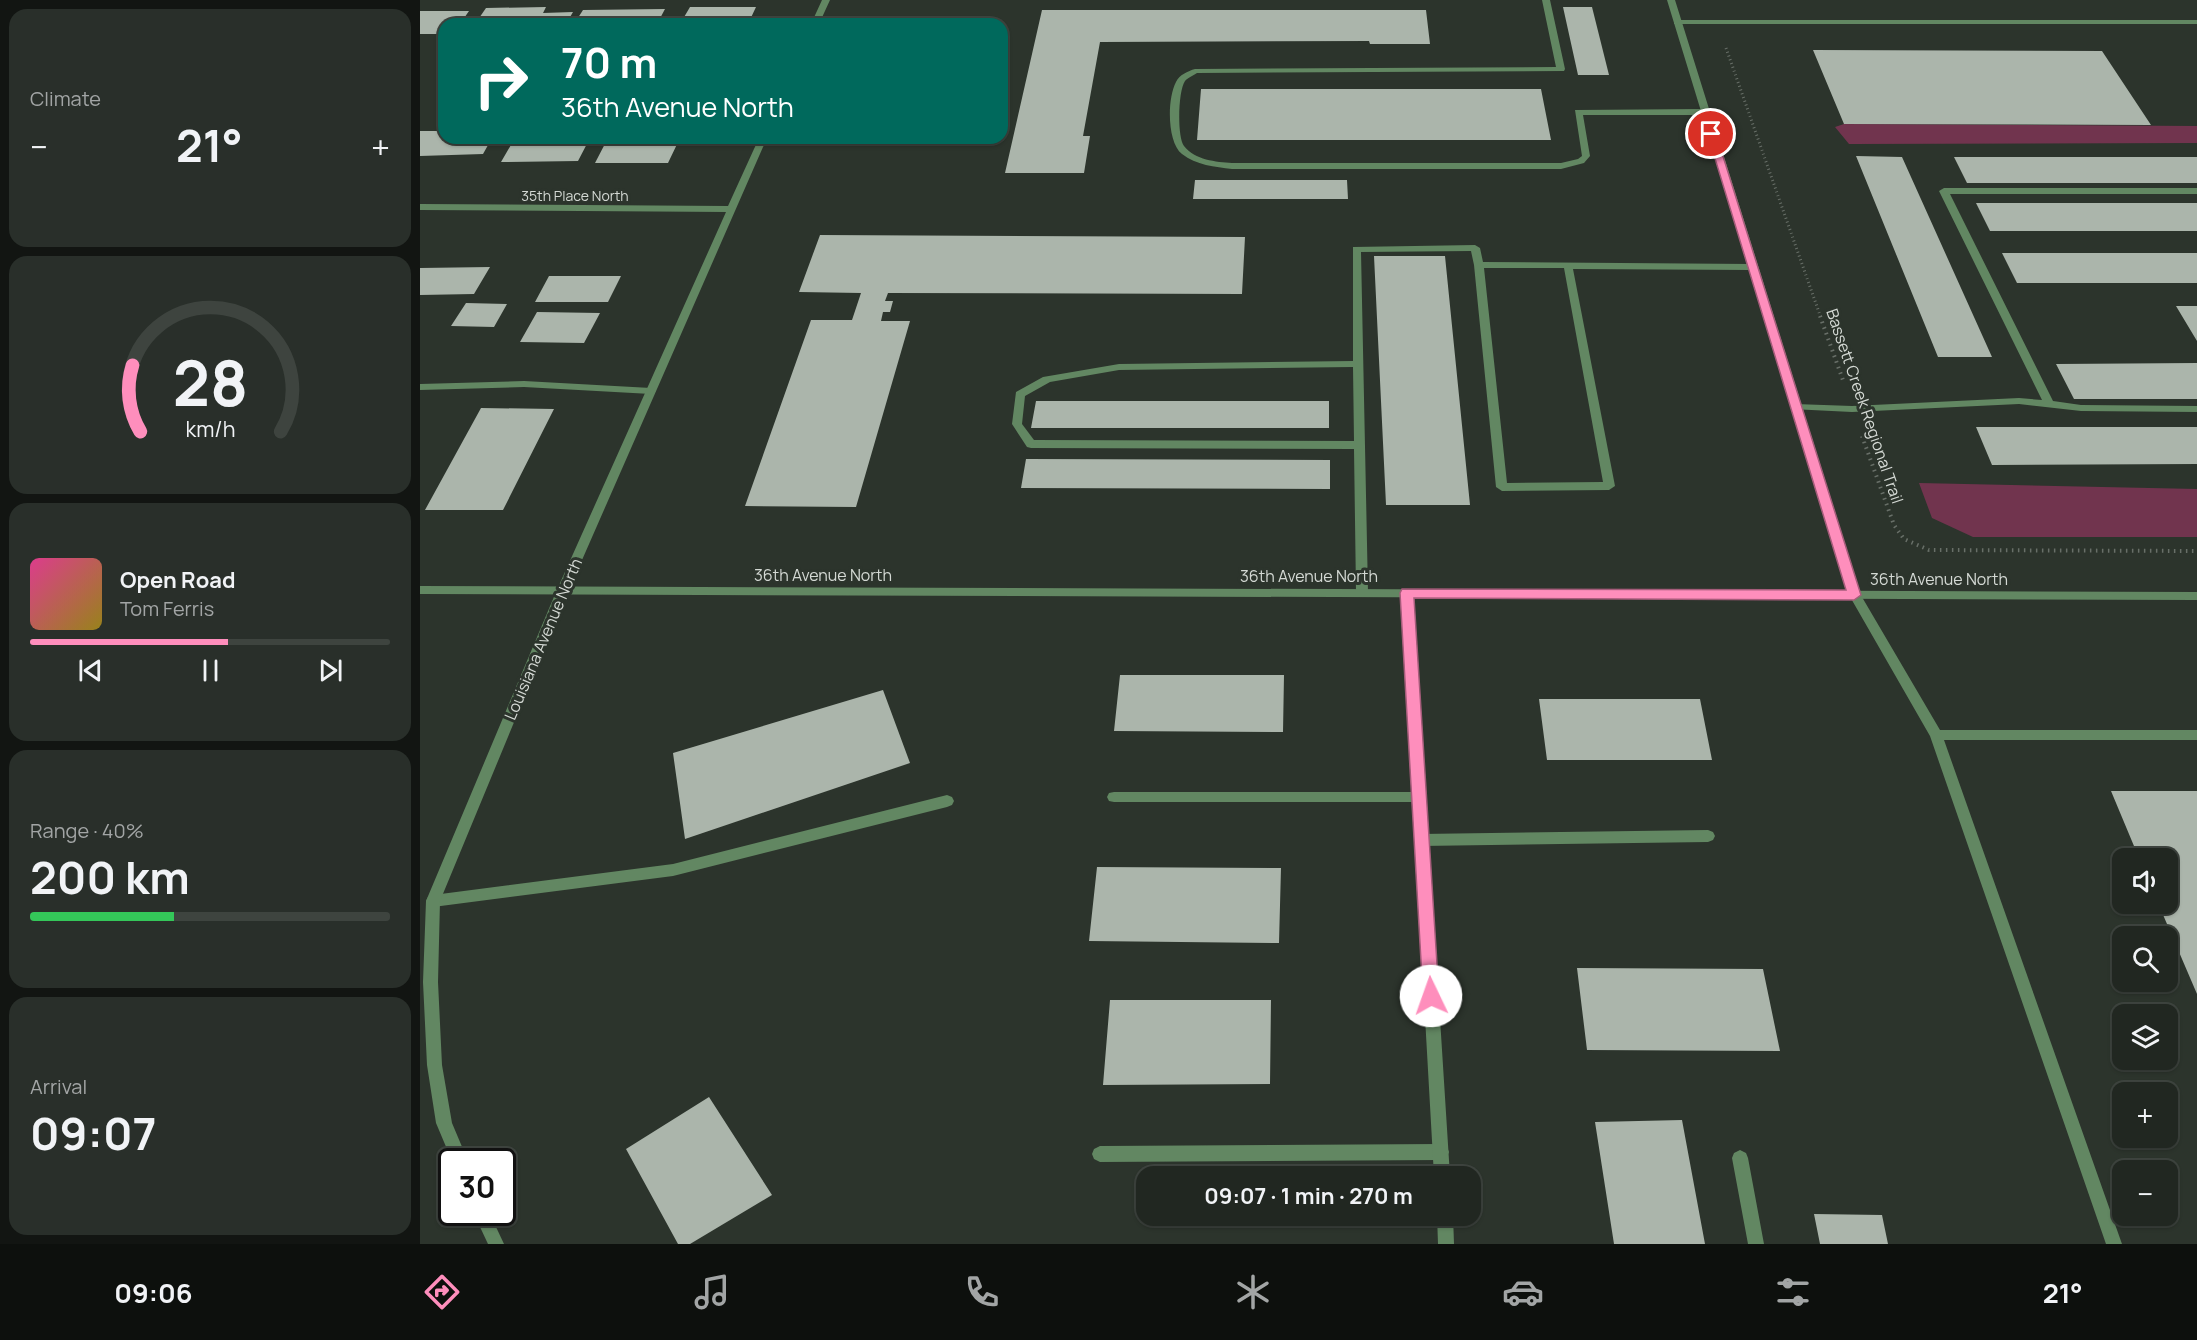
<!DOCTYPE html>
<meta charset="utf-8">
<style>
:root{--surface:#212721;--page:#292f2a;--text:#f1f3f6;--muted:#a2a5a5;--line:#3e443f;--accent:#fe8ebc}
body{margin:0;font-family:Manrope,sans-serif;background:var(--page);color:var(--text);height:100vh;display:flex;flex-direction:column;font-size:22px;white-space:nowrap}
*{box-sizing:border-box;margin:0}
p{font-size:20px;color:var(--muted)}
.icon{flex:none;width:33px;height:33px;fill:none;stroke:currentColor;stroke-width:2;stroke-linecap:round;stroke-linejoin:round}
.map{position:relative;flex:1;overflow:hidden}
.drawer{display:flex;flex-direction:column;gap:9px;padding:9px;background:#121512;width:420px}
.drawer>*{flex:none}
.banner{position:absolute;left:18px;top:18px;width:570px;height:126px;border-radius:18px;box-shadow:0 2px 4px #0004,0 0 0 2px var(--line);background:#00695c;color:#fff;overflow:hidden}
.controls{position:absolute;left:1692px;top:848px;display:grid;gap:12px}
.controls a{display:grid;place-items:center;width:66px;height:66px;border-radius:12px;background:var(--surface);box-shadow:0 2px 4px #0004,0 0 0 2px var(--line);font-size:30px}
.speed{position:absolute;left:18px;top:1148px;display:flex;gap:12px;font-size:30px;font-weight:700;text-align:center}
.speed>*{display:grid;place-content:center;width:78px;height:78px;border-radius:50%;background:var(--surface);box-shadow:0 2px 4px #0004,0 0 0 2px var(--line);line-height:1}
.speed .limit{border:3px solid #111;border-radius:9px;background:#fff;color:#111}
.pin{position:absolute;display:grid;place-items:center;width:51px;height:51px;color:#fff;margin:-26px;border:3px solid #fff;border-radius:50%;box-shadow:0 2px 6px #0007}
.me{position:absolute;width:66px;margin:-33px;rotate:357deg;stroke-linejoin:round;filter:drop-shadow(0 0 4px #0008)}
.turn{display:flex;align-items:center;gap:21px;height:126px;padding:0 24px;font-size:27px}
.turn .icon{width:78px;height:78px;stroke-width:2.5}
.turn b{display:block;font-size:42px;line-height:51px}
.big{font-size:45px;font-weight:700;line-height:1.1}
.drawer .card{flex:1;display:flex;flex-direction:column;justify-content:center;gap:9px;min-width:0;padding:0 21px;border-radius:18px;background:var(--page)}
.drawer .dial{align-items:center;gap:0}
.dial svg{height:156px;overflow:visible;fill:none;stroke:var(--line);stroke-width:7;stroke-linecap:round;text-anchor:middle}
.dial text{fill:var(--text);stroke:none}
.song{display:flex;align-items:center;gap:18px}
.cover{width:72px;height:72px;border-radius:9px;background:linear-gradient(135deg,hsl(330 70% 55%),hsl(50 70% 35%))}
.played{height:6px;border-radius:3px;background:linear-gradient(90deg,var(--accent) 55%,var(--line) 55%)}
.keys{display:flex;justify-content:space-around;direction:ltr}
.heat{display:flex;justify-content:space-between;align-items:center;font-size:33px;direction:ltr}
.charge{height:9px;border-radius:4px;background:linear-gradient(90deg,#34c759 40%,var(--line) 0)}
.trip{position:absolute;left:716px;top:1166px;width:345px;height:60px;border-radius:18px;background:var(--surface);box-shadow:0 2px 4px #0004,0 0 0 2px var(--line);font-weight:700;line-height:60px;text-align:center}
.tabs{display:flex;height:96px;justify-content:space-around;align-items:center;background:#0d100d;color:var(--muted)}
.tabs .icon{width:42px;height:42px}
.tabs .on{color:var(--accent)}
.tabs b{font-size:27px;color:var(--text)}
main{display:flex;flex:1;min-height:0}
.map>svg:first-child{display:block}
.green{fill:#71344e}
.building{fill:#abb5ab}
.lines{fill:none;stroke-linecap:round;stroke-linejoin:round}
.path-far1{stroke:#686f68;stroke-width:3;stroke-dasharray:1 3;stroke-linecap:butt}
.path{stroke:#686f68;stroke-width:4;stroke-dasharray:1.5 4.5;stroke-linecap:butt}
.service{fill:#628762;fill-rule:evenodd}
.minor{fill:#628762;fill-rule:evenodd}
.tertiary{fill:#628762;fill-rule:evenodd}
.route{fill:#fe8ebc;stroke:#a55c7a;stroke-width:1.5}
.labels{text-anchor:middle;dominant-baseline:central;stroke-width:6;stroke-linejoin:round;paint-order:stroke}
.far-street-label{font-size:14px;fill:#d4d9d4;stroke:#2c342c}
.street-label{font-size:16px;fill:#d4d9d4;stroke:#2c342c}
</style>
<main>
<section class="drawer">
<div class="card"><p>Climate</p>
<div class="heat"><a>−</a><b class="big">21°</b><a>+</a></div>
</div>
<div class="card dial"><svg viewBox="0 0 100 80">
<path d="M14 69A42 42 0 1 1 86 69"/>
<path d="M14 69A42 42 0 0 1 10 35" stroke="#fe8ebc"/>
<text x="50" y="56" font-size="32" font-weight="700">28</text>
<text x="50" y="72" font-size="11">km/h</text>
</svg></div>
<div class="card">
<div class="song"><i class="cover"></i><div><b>Open Road</b><p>Tom Ferris</p></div></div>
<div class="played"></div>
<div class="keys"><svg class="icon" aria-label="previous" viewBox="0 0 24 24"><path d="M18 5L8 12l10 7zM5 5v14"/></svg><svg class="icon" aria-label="pause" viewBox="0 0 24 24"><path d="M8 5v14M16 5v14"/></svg><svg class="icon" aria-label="next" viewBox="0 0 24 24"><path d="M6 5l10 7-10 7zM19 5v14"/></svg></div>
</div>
<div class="card"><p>Range · 40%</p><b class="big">200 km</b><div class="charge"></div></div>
<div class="card"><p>Arrival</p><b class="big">09:07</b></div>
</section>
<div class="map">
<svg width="1777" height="1244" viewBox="0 0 1777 1244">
<rect width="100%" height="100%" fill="#2c342c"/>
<path class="green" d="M1424,124L1777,126V143L1429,144L1415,127Z
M1499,483L1777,489V537H1553L1512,518Z"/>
<path class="building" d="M126,7L123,13L153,12L146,24H55L66,8Z
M270,7H336L328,24H260Z
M1143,7H1172L1189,75H1158Z
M245,9L237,24H154L163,10Z
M622,10H1006L1010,44H950L949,41L680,42L663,136H670L664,173H585Z
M0,11H49L40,24H24V34H0Z
M1393,50L1682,51L1731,125L1424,124Z
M781,89H1121L1131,140H777Z
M0,131H24V138H72L63,154L0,156Z
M95,138H170L158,161L81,162Z
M188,138H260L248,163H175Z
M1436,156L1482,157L1572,357H1518Z
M1534,157H1777V183H1547Z
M775,180H927L928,199H773Z
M1556,203H1777V231H1570Z
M400,235L825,237L822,294L468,293L465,301H473L470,312H463L461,321H490L436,507L325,506L391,320H432L441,293L379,292Z
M1582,253H1777V283H1597Z
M954,256H1025L1050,505H966Z
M70,267L54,294L0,295V268Z
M129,276H201L188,302H115Z
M46,303L87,304L74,327L31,326Z
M1756,306H1777V341Z
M117,312L180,313L164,343L100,342Z
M1777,363V399H1654L1636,364Z
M616,401H909V428H611Z
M61,408L134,409L83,510H5Z
M1556,427H1777V464L1572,465Z
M606,459L910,460V489L601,488Z
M700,675H864L863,732L694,731Z
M463,690L490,763L265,839L253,753Z
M1119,699H1280L1292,760H1127Z
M1691,791H1777V994L1738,903H1748V858H1719Z
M677,867L861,868L859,943L669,941Z
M1157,968L1343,969L1360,1051L1167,1050Z
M690,1000H851L850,1084L683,1085Z
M289,1097L352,1195L270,1244H258L206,1149Z
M1262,1120L1285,1244H1194L1175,1122Z
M1394,1214L1462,1215L1468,1244H1400Z"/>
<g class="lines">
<path class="path-far1" d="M1306,48L1401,318"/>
<path class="path" d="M1400,316L1424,383
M1442,436L1474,525L1484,539L1509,550L1777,551"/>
<path class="service" d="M1122,0H1130L1145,69L1144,71L777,73C773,76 767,78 765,81C758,91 757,137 764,146C775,160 796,162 812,163H1141L1158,159L1162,156L1155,110L1284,109L1288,112L1284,115H1163L1170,156L1164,163L1141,169H812C795,167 776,165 762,154C747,142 747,99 756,82C759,75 768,71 775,69L1136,67Z
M1254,20H1777V24H1254Z
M1524,188H1777V194H1530L1633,401L1661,405L1777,406V412L1661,411L1599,404L1432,412L1371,409L1370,407L1375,404L1432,406L1599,398L1622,400L1519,191Z
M1055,245L1060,248L1063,262L1331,264L1336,267L1331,270L1153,269L1195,486L1189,490L1082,491L1076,487L1054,265L1051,251L941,252L948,592L946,595H938L936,592L934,449L611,448L607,447L592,424L596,392L623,377L699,364L933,361V247ZM1064,268H1144L1183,482L1087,483ZM933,367L934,441L614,440L602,424L605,396L630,382L699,370Z
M104,381L231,388L236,391L231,394L104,387L0,390V384Z
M1435,591L1439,592L1520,730H1777V740H1524L1702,1244H1686L1510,736L1429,595Z
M694,792H999L1004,793L1006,797L1004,801L999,802H694L689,801L687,797L689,793Z
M527,795L532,797L534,801L532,805L527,807L253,876L13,907L8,905L6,901L8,897L13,895L253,864Z
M1288,830L1293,832L1295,836L1293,840L1288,842L1001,846L996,844L994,840L996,836L1001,834Z
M1021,1144L1027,1147L1029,1152L1027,1157L1021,1160L680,1162L674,1159L672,1154L674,1149L680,1146Z
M1320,1150L1326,1153L1328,1158L1344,1244H1328L1312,1158L1314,1153Z"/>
<path class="minor" d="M402,0H410L399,24H391Z
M1247,0H1255L1441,595L1439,598L1435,599L1429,595Z
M339,138H347L148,592L20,901L18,982L22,1065L32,1123L48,1161H32L16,1123L7,1065L3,982L6,901L136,592L306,212L0,210V204L308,206Z
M987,589L993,593L1030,1176H1014L981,593Z
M53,1212H69L84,1244H68Z
M1017,1215H1033L1034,1244H1018Z"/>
<path class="tertiary" d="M0,586L1777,592V600L0,594Z"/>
</g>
<path class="route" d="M1287,132L1296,134L1441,595L1434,600L994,598L1019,996L1017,1001L1011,1003L1005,1001L1003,996L980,593L982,589L1426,590Z"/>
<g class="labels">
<g class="far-street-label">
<text x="155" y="195">35th Place North</text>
</g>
<g class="street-label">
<text transform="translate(1445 406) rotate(71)">Bassett Creek Regional Trail</text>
<text x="403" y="575">36th Avenue North</text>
<text x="889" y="576">36th Avenue North</text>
<text x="1519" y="579">36th Avenue North</text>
<text transform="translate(123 639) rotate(-67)">Louisiana Avenue North</text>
</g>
</g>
</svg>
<div class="controls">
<a><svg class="icon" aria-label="sound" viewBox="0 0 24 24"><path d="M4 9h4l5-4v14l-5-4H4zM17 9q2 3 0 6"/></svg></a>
<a><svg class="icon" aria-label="search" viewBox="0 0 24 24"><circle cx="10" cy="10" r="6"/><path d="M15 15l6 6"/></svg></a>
<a><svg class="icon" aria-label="layers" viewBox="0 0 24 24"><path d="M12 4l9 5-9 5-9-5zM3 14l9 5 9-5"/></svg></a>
<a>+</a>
<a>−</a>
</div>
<div class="speed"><div class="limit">30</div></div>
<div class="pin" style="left:1291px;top:134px;background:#d93025"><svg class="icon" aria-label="arrive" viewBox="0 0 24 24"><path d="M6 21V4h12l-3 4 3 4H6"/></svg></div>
<svg class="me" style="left:1011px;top:996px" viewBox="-20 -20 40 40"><circle r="19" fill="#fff"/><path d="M0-13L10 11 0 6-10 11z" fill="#fe8ebc"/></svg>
<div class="trip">09:07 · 1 min · 270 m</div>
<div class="banner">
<div class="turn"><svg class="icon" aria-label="right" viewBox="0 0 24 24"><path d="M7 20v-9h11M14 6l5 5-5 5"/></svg><div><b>70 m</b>36th Avenue North</div></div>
</div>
</div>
</main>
<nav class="tabs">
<b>09:06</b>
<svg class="icon on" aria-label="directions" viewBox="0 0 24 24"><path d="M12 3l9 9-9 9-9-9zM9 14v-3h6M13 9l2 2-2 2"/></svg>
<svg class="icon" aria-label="music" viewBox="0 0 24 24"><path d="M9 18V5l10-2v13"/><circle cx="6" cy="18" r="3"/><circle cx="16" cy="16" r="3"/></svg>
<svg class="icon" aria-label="phone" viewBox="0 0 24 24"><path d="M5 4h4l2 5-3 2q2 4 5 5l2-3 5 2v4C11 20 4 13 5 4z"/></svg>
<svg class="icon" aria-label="climate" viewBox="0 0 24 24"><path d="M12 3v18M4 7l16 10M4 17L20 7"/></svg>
<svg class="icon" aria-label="car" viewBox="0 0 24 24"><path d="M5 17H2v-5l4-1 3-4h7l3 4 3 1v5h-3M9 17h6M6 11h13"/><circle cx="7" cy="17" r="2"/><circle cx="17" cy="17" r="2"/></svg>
<svg class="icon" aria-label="filters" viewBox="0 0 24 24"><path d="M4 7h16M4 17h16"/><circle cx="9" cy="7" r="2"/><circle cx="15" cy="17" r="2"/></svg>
<b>21°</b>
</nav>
